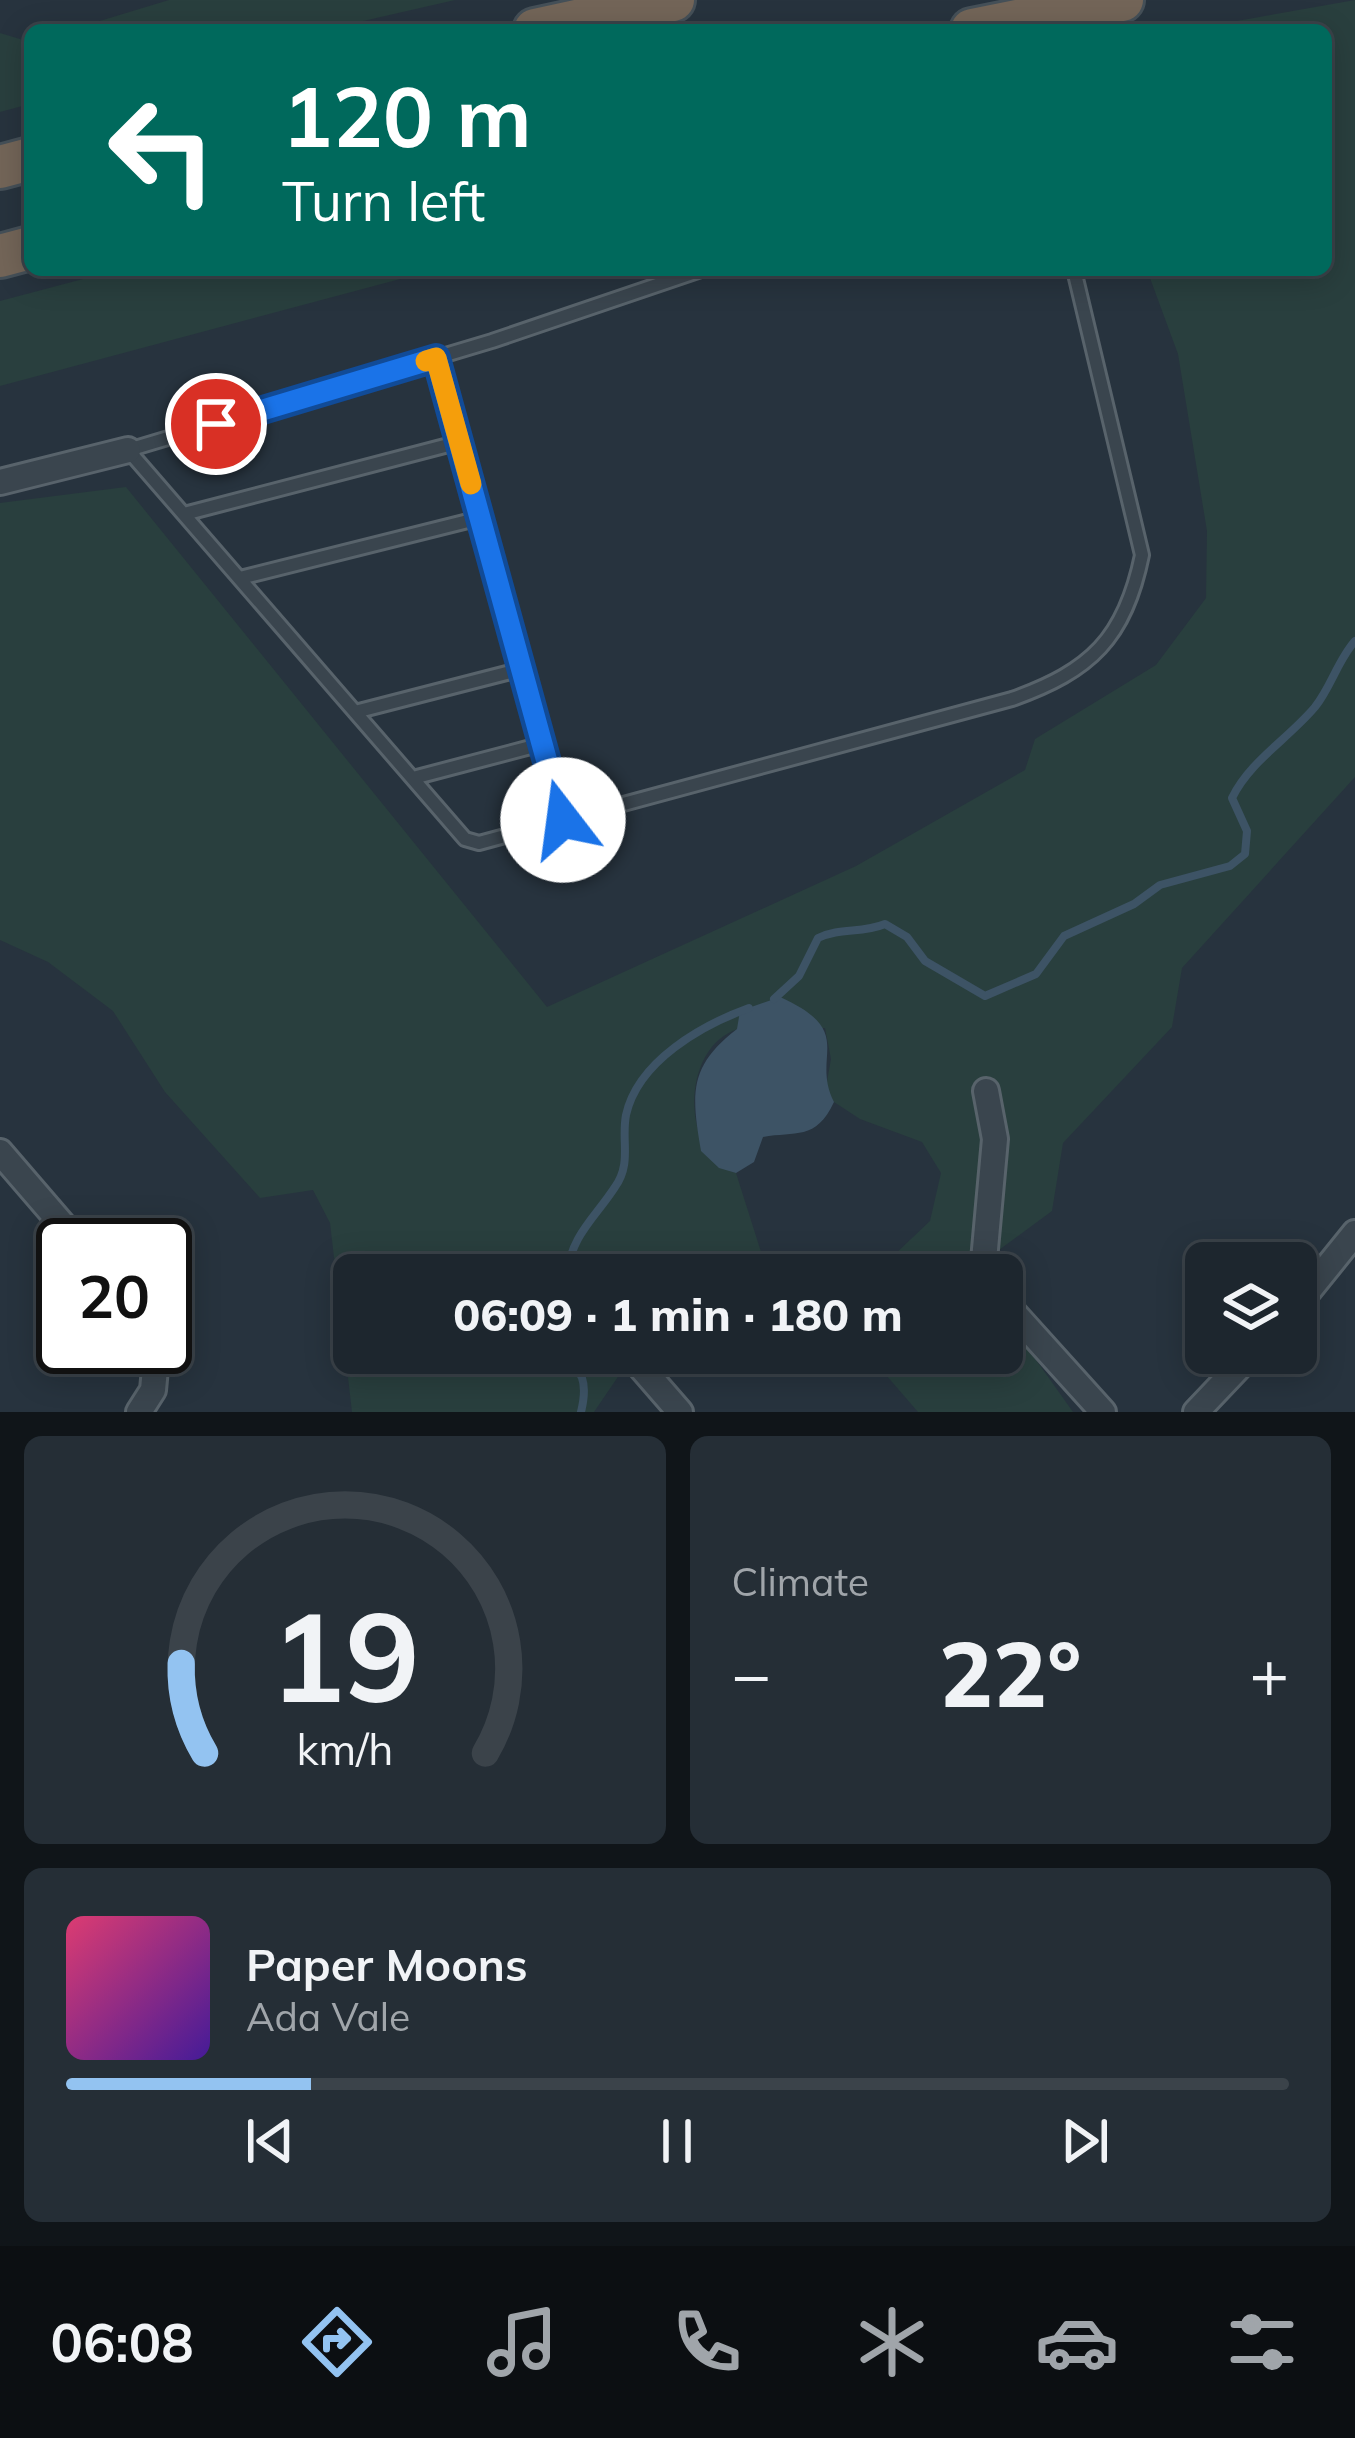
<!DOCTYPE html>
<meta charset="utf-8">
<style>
:root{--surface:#1d262e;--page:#252e36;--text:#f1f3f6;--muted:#a0a5aa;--line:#3b434a;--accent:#93c3f1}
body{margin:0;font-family:Mulish,sans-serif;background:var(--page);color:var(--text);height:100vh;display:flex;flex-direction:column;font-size:45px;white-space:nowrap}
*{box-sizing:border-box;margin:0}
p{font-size:39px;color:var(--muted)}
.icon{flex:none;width:66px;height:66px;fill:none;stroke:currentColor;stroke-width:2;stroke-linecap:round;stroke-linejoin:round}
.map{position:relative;height:1412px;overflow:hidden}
.drawer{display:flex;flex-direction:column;gap:24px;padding:24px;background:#101519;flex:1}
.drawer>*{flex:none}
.banner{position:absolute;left:24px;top:24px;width:1308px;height:252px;border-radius:18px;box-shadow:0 6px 30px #0003,0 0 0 3px var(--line);background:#00695c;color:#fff;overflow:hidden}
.controls{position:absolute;left:1185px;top:1242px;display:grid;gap:24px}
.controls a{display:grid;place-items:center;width:132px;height:132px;border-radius:18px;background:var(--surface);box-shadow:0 6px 30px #0003,0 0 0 3px var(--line);font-size:60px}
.speed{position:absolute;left:36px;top:1218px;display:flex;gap:24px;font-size:60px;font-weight:700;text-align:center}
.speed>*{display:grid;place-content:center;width:156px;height:156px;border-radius:50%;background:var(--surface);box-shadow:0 6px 30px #0003,0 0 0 3px var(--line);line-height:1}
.speed .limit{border:6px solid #111;border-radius:18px;background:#fff;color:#111}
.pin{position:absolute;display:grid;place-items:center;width:102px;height:102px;color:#fff;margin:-51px;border:6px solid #fff;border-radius:50%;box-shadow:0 3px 12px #0007}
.me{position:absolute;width:132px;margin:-66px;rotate:345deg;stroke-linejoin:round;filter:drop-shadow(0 0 9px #0008)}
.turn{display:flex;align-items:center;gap:42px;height:252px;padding:0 60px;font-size:54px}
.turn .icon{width:156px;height:156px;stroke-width:2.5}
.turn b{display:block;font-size:84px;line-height:102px}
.big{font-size:90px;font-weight:800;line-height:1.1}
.drawer .widget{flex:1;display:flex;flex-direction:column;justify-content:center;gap:18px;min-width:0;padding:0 42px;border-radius:18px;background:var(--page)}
.drawer .dial{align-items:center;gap:0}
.dial svg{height:312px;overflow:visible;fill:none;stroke:var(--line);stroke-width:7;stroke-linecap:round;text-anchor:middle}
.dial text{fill:var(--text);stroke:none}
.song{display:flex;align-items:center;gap:36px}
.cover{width:144px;height:144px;border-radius:18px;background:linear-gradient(135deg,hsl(340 70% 55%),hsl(260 70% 35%))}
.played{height:12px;border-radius:6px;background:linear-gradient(90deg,var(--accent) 20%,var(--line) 20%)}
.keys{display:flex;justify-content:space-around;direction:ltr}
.heat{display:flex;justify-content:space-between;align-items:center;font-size:66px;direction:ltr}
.drawer .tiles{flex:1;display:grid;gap:24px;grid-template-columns:1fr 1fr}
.widget:last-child{grid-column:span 2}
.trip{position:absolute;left:333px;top:1254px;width:690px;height:120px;border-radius:18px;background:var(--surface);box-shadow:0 6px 30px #0003,0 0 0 3px var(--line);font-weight:800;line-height:120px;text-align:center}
.dock{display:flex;height:192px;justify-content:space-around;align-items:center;background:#0c0f12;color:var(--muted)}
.dock .icon{width:84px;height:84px}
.dock .active{color:var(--accent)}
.dock b{font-size:54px;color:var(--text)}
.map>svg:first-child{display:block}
.green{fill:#293f3e}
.water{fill:#3d5365}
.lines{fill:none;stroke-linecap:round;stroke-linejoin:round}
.stream{stroke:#3d5365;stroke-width:8}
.service-casing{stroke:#58636b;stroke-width:18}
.minor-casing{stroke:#58636b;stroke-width:30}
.motorway-casing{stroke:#455058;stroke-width:48}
.service{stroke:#3a454e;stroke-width:12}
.minor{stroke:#3a454e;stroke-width:24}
.motorway{stroke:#736558;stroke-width:42}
.route-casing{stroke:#114b97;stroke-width:30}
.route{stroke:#1a73e8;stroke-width:21}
.slow{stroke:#f59e0b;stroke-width:21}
</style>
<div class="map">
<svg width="1355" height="1412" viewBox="0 0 1355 1412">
<rect width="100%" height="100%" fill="#27333e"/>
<path class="green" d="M169,0H455L324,30H70Z
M1355,0V777L1182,968L1172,1027L1063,1143L1052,1211L973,1269L976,1275H873L930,1221L941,1173L922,1142L860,1119L834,1102L826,1087L831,1059L825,1028C799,1028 762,1021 738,1029C680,1047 680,1156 736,1173L762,1255L738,1275H354V1353H642L624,1368L594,1412H352L330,1223L313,1190L260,1198L165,1092L113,1011L48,962L0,940V503L126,487L547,1007L856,866L1025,770L1035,739L1156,665L1206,598L1207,531L1178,354L1147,270H1326V30H1186Z
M0,33L30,42V104L0,112Z
M117,270H434L0,386V301Z
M1002,1312L1073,1412H918L867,1353H1002Z"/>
<path class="water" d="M780,997C858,1032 810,1055 834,1102C816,1141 795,1131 763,1137L754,1162L736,1173L719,1168L701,1151C691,1093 689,1066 737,1029L740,1011Z"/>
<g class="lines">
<path class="stream" d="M774,999L799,976L818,938C841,927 861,934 885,924L907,937L925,961L985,996L1036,974L1064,936L1134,904L1160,885L1230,866L1245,854L1247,831L1232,798C1250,761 1288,739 1315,707C1331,687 1338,660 1355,641
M567,1275C571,1235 595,1218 615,1187C632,1163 621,1141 626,1115C638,1061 702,1025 749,1008
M559,1353C584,1370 588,1383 581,1412"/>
<defs>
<path id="service" d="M701,270L492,341L128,450L465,839L479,843L1012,699C1091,671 1125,638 1142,555L1074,270
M437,358L563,820
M184,514L460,442
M240,578L480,518
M355,712L522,669
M413,778L542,744"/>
<path id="minor" d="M0,482L128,450
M986,1091L995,1139L984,1260L988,1275
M0,1152L80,1245
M1002,1300L1103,1412
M1296,1306L1355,1233
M640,1366L680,1412
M139,1412L153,1390L157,1347
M1196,1412L1252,1353"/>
<path id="motorway" d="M535,30L673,0
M972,30L1122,0
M0,167L30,159
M0,256L30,248"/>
</defs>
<use href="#service" class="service-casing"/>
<use href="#minor" class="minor-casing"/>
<use href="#motorway" class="motorway-casing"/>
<use href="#service" class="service"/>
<use href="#minor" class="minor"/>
<use href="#motorway" class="motorway"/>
</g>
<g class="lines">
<defs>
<path id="route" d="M216,424L436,358L563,820"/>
</defs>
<use href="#route" class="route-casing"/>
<use href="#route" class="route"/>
<path class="slow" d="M426,361L436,358L471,484"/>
</g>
</svg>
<div class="controls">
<a><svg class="icon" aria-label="layers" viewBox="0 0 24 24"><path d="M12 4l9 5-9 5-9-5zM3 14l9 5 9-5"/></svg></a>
</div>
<div class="speed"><div class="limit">20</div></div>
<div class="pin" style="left:216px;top:424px;background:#d93025"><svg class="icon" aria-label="arrive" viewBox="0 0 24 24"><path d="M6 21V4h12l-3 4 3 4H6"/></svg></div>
<svg class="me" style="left:563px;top:820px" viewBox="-20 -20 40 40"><circle r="19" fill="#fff"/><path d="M0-13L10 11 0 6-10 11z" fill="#1a73e8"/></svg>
<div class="trip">06:09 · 1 min · 180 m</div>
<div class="banner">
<div class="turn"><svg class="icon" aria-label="left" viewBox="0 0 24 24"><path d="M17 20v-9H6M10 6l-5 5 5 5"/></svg><div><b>120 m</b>Turn left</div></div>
</div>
</div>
<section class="drawer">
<div class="tiles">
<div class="widget dial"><svg viewBox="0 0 100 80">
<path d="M14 69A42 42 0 1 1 86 69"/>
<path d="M14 69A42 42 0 0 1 8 46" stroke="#93c3f1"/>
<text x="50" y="56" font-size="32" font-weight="700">19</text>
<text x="50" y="72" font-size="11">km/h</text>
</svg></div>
<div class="widget"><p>Climate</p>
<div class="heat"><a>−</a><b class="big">22°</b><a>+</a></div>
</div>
<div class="widget">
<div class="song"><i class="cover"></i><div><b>Paper Moons</b><p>Ada Vale</p></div></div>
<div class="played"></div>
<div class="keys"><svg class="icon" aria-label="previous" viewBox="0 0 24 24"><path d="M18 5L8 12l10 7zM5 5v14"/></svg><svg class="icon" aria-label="pause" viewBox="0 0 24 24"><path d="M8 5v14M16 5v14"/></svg><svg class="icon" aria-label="next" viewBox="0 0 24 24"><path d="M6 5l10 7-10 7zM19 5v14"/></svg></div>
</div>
</div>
</section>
<nav class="dock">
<b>06:08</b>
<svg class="icon active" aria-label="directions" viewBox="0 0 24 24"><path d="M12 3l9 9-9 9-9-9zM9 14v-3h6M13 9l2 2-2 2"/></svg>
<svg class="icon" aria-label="music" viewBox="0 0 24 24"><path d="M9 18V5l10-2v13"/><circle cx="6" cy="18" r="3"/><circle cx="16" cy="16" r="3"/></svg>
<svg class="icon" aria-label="phone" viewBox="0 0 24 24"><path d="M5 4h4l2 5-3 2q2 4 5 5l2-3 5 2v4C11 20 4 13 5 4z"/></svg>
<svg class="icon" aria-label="climate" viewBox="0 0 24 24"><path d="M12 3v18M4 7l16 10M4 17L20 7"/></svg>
<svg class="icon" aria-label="car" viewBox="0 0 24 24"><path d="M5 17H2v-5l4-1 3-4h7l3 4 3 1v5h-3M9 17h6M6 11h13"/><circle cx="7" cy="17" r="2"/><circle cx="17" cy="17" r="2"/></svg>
<svg class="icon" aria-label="filters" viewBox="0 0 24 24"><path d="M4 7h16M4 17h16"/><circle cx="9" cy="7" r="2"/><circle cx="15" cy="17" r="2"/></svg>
</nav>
